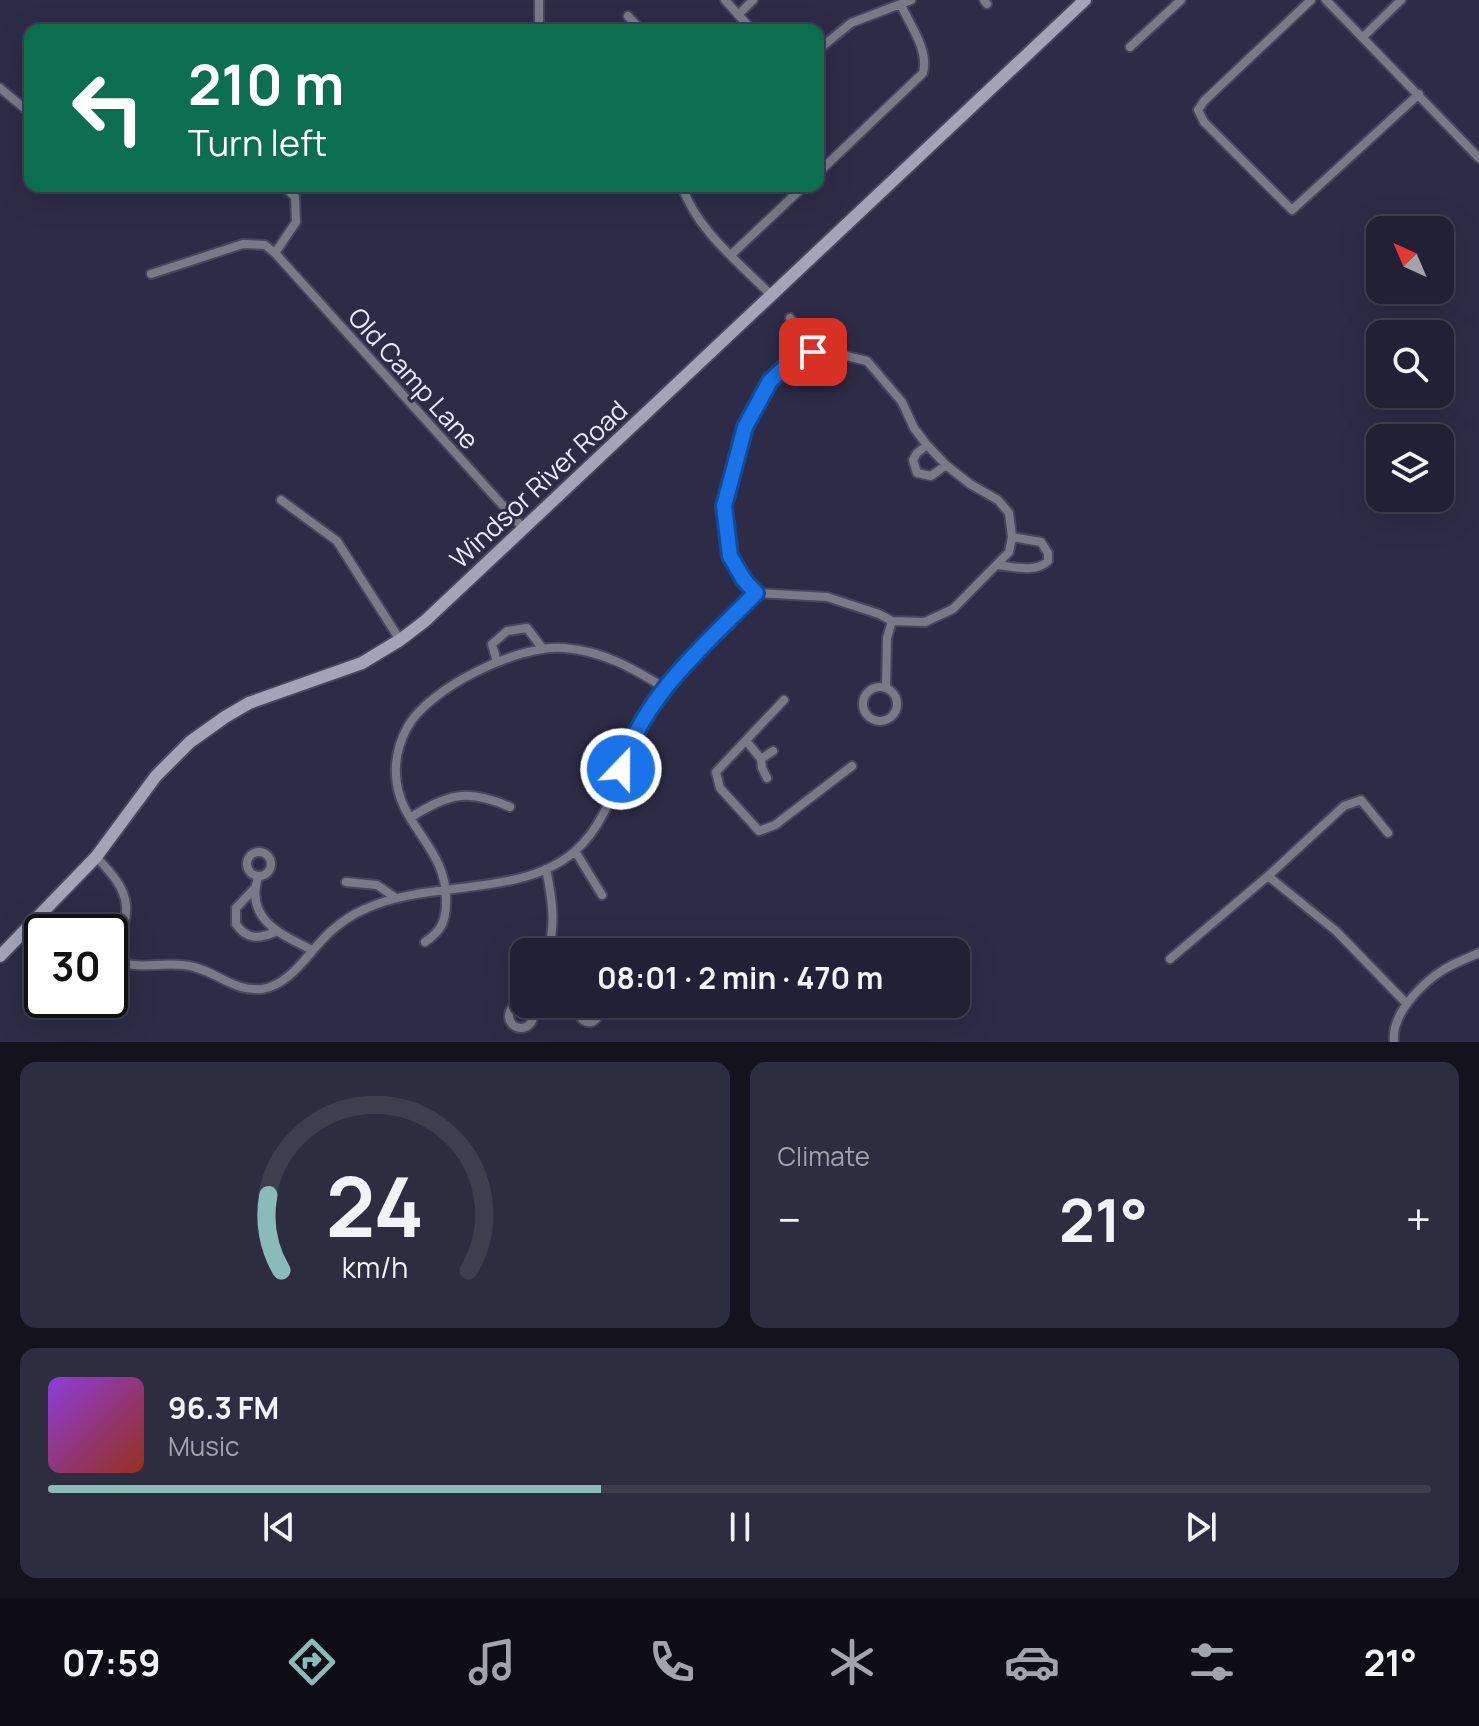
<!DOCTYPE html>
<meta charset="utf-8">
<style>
:root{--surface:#222034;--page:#2e2d40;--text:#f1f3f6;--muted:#a2a3ac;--line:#3f3e4f;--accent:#8bbbb9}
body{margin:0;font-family:Manrope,sans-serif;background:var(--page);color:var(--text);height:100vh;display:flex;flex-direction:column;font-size:30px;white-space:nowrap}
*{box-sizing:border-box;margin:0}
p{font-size:26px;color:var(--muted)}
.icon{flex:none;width:44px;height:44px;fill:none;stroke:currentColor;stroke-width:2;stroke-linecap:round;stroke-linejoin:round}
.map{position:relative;height:1042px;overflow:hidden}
.side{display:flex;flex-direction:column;gap:20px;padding:20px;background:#13121d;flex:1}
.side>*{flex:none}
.top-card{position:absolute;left:24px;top:24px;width:800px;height:168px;border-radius:16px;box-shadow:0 8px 32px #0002,0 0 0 2px var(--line);background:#0b6e4f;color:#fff;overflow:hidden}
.needle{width:52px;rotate:316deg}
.tools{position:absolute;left:1366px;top:216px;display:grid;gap:16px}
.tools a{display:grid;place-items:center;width:88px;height:88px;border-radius:16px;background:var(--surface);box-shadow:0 8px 32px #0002,0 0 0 2px var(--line);font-size:40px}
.speed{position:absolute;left:24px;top:914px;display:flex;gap:16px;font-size:40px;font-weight:700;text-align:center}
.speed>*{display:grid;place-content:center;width:104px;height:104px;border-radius:50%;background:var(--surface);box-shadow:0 8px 32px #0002,0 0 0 2px var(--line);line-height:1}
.speed .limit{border:4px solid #111;border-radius:12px;background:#fff;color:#111}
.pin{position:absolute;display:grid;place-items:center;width:68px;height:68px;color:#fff;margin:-34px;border-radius:16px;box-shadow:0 4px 12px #0006}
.me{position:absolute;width:88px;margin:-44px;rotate:22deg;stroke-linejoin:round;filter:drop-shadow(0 0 6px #0008)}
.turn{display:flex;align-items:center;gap:28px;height:168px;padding:0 32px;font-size:36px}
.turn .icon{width:104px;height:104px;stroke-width:2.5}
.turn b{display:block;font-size:56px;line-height:68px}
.big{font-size:60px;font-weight:700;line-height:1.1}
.side .tile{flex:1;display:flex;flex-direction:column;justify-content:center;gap:12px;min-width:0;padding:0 28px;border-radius:16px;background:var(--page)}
.side .dial{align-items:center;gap:0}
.dial svg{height:208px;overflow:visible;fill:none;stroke:var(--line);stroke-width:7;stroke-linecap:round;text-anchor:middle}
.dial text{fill:var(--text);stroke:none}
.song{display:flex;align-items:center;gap:24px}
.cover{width:96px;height:96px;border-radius:12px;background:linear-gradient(135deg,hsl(270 70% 55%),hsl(10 70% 35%))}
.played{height:8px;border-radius:4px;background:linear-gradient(90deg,var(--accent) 40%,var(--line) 40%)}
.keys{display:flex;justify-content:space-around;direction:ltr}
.heat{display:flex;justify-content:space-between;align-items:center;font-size:44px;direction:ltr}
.side .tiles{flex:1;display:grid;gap:20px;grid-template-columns:1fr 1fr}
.tile:last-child{grid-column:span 2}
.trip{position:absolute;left:510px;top:938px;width:460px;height:80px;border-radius:16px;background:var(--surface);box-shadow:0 8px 32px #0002,0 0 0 2px var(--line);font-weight:700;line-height:80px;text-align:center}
.tab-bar{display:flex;height:128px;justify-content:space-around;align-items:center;background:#0e0d15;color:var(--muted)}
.tab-bar .icon{width:56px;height:56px}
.tab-bar .on{color:var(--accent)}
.tab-bar b{font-size:36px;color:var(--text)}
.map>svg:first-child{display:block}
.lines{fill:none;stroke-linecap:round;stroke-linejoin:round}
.street-casing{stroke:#48465f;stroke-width:12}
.secondary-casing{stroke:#48465f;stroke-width:16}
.street{stroke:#7a7988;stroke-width:8}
.secondary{stroke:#a4a3ba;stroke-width:12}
.route-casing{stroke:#114b97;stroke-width:20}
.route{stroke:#1a73e8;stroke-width:14}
.labels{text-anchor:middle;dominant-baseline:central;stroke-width:6;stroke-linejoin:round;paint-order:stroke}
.street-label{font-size:26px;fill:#ebeafc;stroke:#2e2b46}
</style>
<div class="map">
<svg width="1479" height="1042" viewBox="0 0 1479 1042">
<rect width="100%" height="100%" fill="#2e2b46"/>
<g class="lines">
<defs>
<path id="street" d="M725,0L752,30
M984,0L987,4
M1311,0L1204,101L1198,110L1204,122L1292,210L1419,94
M1326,0L1479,158
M738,15L753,0
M628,16L641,30
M539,30V0
M1363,37L1401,0
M1130,47L1181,0
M818,50L851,23L911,0
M0,88L30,113
M818,173L923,73C929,50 910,25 901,5
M284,186L295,197L296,222L275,253L524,529
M682,186C697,231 740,263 772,296
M732,254L804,186
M151,274L243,244L265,245L275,253
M790,318L813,352
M927,445L917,453L913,460L917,473L931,476L946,465
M281,500L337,541L400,640
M998,565C1014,567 1036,573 1048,561V553L1041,542L1012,537
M497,662L492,644L507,631L527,628L543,649
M863 704a17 17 0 1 1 34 0a17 17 0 1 1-34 0Z
M886,688L887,638L892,621
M784,700L716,772L720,788L759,831L775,825L852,766
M747,742L761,759L773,751
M761,759L762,768L767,778
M410,818C448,794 467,788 510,807
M575,851L602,895
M247 864a12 12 0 1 1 24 0a12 12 0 1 1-24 0Z
M96,857C134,895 133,911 110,959
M546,869C552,898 556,923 548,952
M1268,876L1344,806L1361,800L1388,833
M258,877C245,919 280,934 312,950
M346,882L377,885L396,898
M254,889L236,908V924C247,940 259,939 275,932
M425,942C441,931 446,922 446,902C448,847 398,826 396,775C395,759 399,743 407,728C428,688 519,644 564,648C603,651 632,668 665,688
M112,957C136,974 165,959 194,967C218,973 235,992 262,989C291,985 309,951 330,932C340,923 353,914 365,909C429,879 520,898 574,852C615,817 620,757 646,713C673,667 719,630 756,593L744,580L730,556L724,506L745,427L770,381L785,367L813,352L834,353L867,361L902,402L914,428L927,445L946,465L970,484L998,500L1009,513L1012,537L1009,552L953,609L925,622L892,621L879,614L827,597L756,593
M1170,959L1268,876L1336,931L1407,1004
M78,1001L79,1000
M509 1016a12 12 0 1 1 24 0a12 12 0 1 1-24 0Z
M557,1004L562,1008L579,1011
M585,1004L579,1014C584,1027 599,1024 599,1010L593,1004
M1394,1042C1391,1014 1421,984 1443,970C1454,963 1468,958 1479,953"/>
<path id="secondary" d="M0,956L96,857L156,776L190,742L225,717L249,703L362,663L400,640L425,621L1085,0"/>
</defs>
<use href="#street" class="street-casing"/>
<use href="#secondary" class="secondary-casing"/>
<use href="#street" class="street"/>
<use href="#secondary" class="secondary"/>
</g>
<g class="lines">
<defs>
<path id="route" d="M621,769C644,695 704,646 756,593L744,580L730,556L724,506L745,427L770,381L785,367L813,352"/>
</defs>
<use href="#route" class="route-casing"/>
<use href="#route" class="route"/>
</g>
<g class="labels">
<g class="street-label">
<text transform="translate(414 378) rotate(48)">Old Camp Lane</text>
<text transform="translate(538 484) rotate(-43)">Windsor River Road</text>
</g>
</g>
</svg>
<div class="tools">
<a><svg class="needle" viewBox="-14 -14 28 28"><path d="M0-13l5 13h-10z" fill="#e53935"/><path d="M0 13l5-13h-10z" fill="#a2a3ac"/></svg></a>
<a><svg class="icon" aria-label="search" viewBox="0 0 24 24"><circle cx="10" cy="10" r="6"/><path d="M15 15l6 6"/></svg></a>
<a><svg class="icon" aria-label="layers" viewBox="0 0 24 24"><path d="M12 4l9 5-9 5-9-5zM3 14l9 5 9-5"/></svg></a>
</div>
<div class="speed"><div class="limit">30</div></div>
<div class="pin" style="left:813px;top:352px;background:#d93025"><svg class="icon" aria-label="arrive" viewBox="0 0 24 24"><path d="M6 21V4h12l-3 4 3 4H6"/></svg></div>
<svg class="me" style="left:621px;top:769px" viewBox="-20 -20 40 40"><circle r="17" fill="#1a73e8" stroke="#fff" stroke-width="3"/><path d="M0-11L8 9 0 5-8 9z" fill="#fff"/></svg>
<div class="trip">08:01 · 2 min · 470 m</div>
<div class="top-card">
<div class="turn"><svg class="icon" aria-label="left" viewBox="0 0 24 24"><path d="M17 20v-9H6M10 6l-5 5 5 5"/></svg><div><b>210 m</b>Turn left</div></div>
</div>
</div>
<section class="side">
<div class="tiles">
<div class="tile dial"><svg viewBox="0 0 100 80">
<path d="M14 69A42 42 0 1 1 86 69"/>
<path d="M14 69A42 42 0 0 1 9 40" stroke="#8bbbb9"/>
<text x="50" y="56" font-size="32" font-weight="700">24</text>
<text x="50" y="72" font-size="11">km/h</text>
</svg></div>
<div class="tile"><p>Climate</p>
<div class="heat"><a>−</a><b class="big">21°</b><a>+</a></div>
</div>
<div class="tile">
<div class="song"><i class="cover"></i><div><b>96.3 FM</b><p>Music</p></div></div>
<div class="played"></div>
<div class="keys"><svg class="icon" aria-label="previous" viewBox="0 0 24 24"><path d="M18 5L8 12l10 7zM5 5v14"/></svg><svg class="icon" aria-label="pause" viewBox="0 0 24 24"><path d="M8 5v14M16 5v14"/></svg><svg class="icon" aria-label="next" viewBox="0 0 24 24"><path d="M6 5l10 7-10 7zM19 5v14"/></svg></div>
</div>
</div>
</section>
<nav class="tab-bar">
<b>07:59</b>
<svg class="icon on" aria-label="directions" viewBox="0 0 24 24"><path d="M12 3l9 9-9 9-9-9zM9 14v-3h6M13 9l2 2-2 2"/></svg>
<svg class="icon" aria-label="music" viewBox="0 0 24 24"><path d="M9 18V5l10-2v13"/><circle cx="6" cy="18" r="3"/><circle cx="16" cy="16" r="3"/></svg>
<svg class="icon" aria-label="phone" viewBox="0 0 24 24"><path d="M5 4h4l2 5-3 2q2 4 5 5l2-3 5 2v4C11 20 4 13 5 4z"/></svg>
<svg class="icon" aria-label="climate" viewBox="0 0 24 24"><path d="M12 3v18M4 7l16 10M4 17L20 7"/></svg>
<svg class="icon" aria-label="car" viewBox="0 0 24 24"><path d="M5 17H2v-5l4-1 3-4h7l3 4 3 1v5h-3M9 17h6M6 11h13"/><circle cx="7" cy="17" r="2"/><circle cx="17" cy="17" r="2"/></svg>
<svg class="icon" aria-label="filters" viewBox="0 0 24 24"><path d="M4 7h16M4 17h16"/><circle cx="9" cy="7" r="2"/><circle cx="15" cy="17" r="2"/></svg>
<b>21°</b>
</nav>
